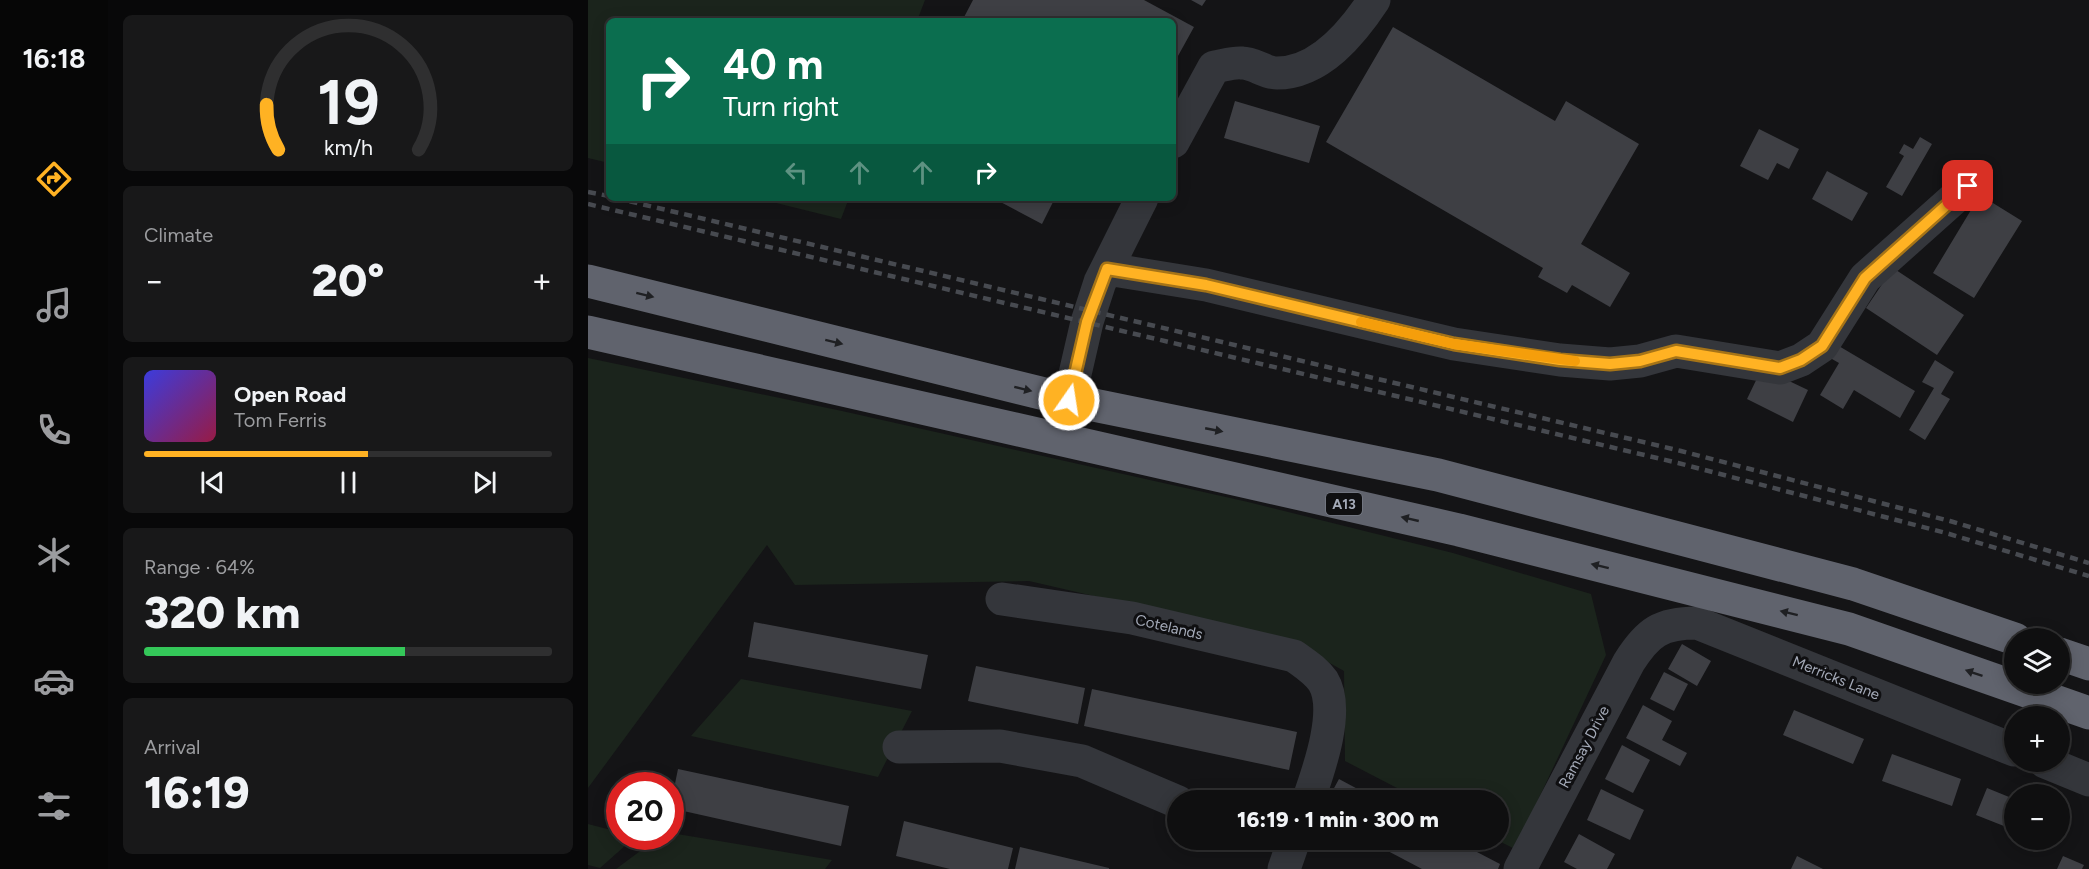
<!DOCTYPE html>
<meta charset="utf-8">
<style>
:root{--surface:#0f0f10;--page:#181819;--text:#f1f3f6;--muted:#9b9c9f;--line:#2f2f30;--accent:#ffb223}
body{margin:0;font-family:Figtree,sans-serif;background:var(--page);color:var(--text);height:100vh;display:flex;flex-direction:column;font-size:22px;white-space:nowrap}
*{box-sizing:border-box;margin:0}
p{font-size:20px;color:var(--muted)}
.icon{flex:none;width:33px;height:33px;fill:none;stroke:currentColor;stroke-width:2;stroke-linecap:round;stroke-linejoin:round}
.map{position:relative;flex:1;overflow:hidden}
.panel{display:flex;flex-direction:column;gap:15px;padding:15px;background:#080809;width:480px}
.panel>*{flex:none}
.hud{position:absolute;left:18px;top:18px;width:570px;height:183px;border-radius:9px;box-shadow:0 3px 15px #0003,0 0 0 2px var(--line);background:#0b6e4f;color:#fff;overflow:hidden}
.fabs{position:absolute;left:1416px;top:628px;display:grid;gap:12px}
.fabs a{display:grid;place-items:center;width:66px;height:66px;border-radius:50%;background:var(--surface);box-shadow:0 3px 15px #0003,0 0 0 2px var(--line);font-size:30px}
.speed{position:absolute;left:18px;top:772px;display:flex;gap:12px;font-size:30px;font-weight:700;text-align:center}
.speed>*{display:grid;place-content:center;width:78px;height:78px;border-radius:50%;background:var(--surface);box-shadow:0 3px 15px #0003,0 0 0 2px var(--line);line-height:1}
.speed .limit{border:9px solid #d22;background:#fff;color:#111}
.pin{position:absolute;display:grid;place-items:center;width:51px;height:51px;color:#fff;margin:-26px;border-radius:12px;box-shadow:0 3px 9px #0006}
.me{position:absolute;width:66px;margin:-33px;rotate:13deg;stroke-linejoin:round;filter:drop-shadow(0 0 4px #0008)}
.turn{display:flex;align-items:center;gap:21px;height:126px;padding:0 18px;font-size:27px}
.turn .icon{width:78px;height:78px;stroke-width:2.5}
.turn b{display:block;font-size:42px;line-height:51px}
.lanes{display:flex;align-items:center;height:57px;padding:0 18px;background:#0003;justify-content:center;gap:30px;direction:ltr}
.lanes .off{opacity:.35}
.big{font-size:45px;font-weight:800;line-height:1.1}
.panel .card{flex:1;display:flex;flex-direction:column;justify-content:center;gap:9px;min-width:0;padding:0 21px;border-radius:9px;background:var(--page)}
.panel .dial{align-items:center;gap:0}
.dial svg{height:156px;overflow:visible;fill:none;stroke:var(--line);stroke-width:7;stroke-linecap:round;text-anchor:middle}
.dial text{fill:var(--text);stroke:none}
.song{display:flex;align-items:center;gap:18px}
.cover{width:72px;height:72px;border-radius:9px;background:linear-gradient(135deg,hsl(240 70% 55%),hsl(340 70% 35%))}
.played{height:6px;border-radius:3px;background:linear-gradient(90deg,var(--accent) 55%,var(--line) 55%)}
.keys{display:flex;justify-content:space-around;direction:ltr}
.heat{display:flex;justify-content:space-between;align-items:center;font-size:33px;direction:ltr}
.charge{height:9px;border-radius:4px;background:linear-gradient(90deg,#34c759 64%,var(--line) 0)}
.trip{position:absolute;left:579px;top:790px;width:342px;height:60px;border-radius:30px;background:var(--surface);box-shadow:0 3px 15px #0003,0 0 0 2px var(--line);font-weight:800;line-height:60px;text-align:center}
main{display:flex;flex:1;min-height:0}
.dock{display:flex;flex-direction:column;width:108px;justify-content:space-around;align-items:center;background:#060606;color:var(--muted)}
.dock .icon{width:42px;height:42px}
.dock .current{color:var(--accent)}
.dock b{font-size:27px;color:var(--text)}
.map>svg:first-child{display:block}
.green{fill:#1b241c}
.building{fill:#3e3f44}
.lines{fill:none;stroke-linecap:round;stroke-linejoin:round}
.minor{stroke:#34363b;stroke-width:33}
.highway{stroke:#60636d;stroke-width:33}
.rail{stroke:#474a50;stroke-width:4.5;stroke-dasharray:8 6;stroke-linecap:butt}
.oneway{fill:#1f2023}
.route-casing{stroke:#a67417;stroke-width:15}
.route{stroke:#ffb223;stroke-width:10}
.slow{stroke:#f59e0b;stroke-width:10}
.labels{text-anchor:middle;dominant-baseline:central;stroke-width:6;stroke-linejoin:round;paint-order:stroke}
.shield{fill:#0f0f11;stroke:#777c86;stroke-width:1.5}
.shield-label{font-size:14px;font-weight:bold;fill:#a4aab8}
.street-label{font-size:15px;fill:#a4aab8;stroke:#0f0f11}
</style>
<main>
<nav class="dock">
<b>16:18</b>
<svg class="icon current" aria-label="directions" viewBox="0 0 24 24"><path d="M12 3l9 9-9 9-9-9zM9 14v-3h6M13 9l2 2-2 2"/></svg>
<svg class="icon" aria-label="music" viewBox="0 0 24 24"><path d="M9 18V5l10-2v13"/><circle cx="6" cy="18" r="3"/><circle cx="16" cy="16" r="3"/></svg>
<svg class="icon" aria-label="phone" viewBox="0 0 24 24"><path d="M5 4h4l2 5-3 2q2 4 5 5l2-3 5 2v4C11 20 4 13 5 4z"/></svg>
<svg class="icon" aria-label="climate" viewBox="0 0 24 24"><path d="M12 3v18M4 7l16 10M4 17L20 7"/></svg>
<svg class="icon" aria-label="car" viewBox="0 0 24 24"><path d="M5 17H2v-5l4-1 3-4h7l3 4 3 1v5h-3M9 17h6M6 11h13"/><circle cx="7" cy="17" r="2"/><circle cx="17" cy="17" r="2"/></svg>
<svg class="icon" aria-label="filters" viewBox="0 0 24 24"><path d="M4 7h16M4 17h16"/><circle cx="9" cy="7" r="2"/><circle cx="15" cy="17" r="2"/></svg>
</nav>
<section class="panel">
<div class="card dial"><svg viewBox="0 0 100 80">
<path d="M14 69A42 42 0 1 1 86 69"/>
<path d="M14 69A42 42 0 0 1 8 46" stroke="#ffb223"/>
<text x="50" y="56" font-size="32" font-weight="700">19</text>
<text x="50" y="72" font-size="11">km/h</text>
</svg></div>
<div class="card"><p>Climate</p>
<div class="heat"><a>−</a><b class="big">20°</b><a>+</a></div>
</div>
<div class="card">
<div class="song"><i class="cover"></i><div><b>Open Road</b><p>Tom Ferris</p></div></div>
<div class="played"></div>
<div class="keys"><svg class="icon" aria-label="previous" viewBox="0 0 24 24"><path d="M18 5L8 12l10 7zM5 5v14"/></svg><svg class="icon" aria-label="pause" viewBox="0 0 24 24"><path d="M8 5v14M16 5v14"/></svg><svg class="icon" aria-label="next" viewBox="0 0 24 24"><path d="M6 5l10 7-10 7zM19 5v14"/></svg></div>
</div>
<div class="card"><p>Range · 64%</p><b class="big">320 km</b><div class="charge"></div></div>
<div class="card"><p>Arrival</p><b class="big">16:19</b></div>
</section>
<div class="map">
<svg width="1501" height="869" viewBox="0 0 1501 869">
<rect width="100%" height="100%" fill="#141416"/>
<path class="green" d="M0,0H337L329,21H21V163L0,158Z
M168,198H261L253,219Z
M0,358L254,411L660,502L865,553L1003,594L1018,655L927,849L909,840L910,801H834L757,761L756,671L704,642L441,581L207,585L179,545L0,788Z
M153,679L324,711L290,777L103,736Z
M0,824L31,832L32,837H47L12,868L0,865Z
M83,833L244,860L237,869H28L71,837H82Z"/>
<path class="building" d="M385,0H556L606,27L585,65V21H374Z
M603,0H618L614,6Z
M805,27L967,121L978,101L1051,144L993,244L1042,273L1022,307L984,285L979,293L950,277L955,268L738,142Z
M647,101L732,126L721,163L636,138Z
M1171,129L1211,149L1201,169L1189,163L1180,180L1152,166Z
M1332,137L1344,144L1314,196L1298,187L1316,156L1311,153L1316,144L1325,149Z
M1239,171L1280,193L1264,221L1224,199Z
M1392,195L1434,221L1386,298L1345,273Z
M405,198H467L454,224Z
M1305,268L1376,315L1349,355L1278,308Z
M1244,342L1327,391L1312,418L1266,390L1255,409L1232,395L1251,363L1237,355Z
M1347,360L1366,372L1353,394L1362,399L1337,440L1321,430L1346,388L1334,382Z
M1174,368L1220,390L1205,422L1159,399Z
M166,622L340,655L333,689L160,657Z
M1094,644L1123,661L1109,686L1080,669Z
M388,666L497,688L490,724L380,701Z
M1076,672L1100,684L1086,711L1062,699Z
M504,689L709,732L701,770L496,726Z
M1055,705L1084,721L1074,740L1099,753L1092,766L1038,738Z
M1206,710L1276,739L1265,764L1195,735Z
M1034,745L1062,760L1045,793L1017,779Z
M1304,754L1373,779L1364,806L1294,781Z
M90,769L261,806L253,846L82,808Z
M751,779L792,801H739Z
M1399,788L1426,799V830L1388,815Z
M1013,789L1056,810L1042,840L999,820Z
M316,821L425,848L420,869H362L308,856Z
M991,834L1027,854L1019,869H989L976,862Z
M779,840H866L912,864L910,869H834Z
M432,847L521,868V869H427Z
M1209,856L1235,869H1203Z
M1475,856L1496,865L1494,869H1469Z"/>
<g class="lines">
<path class="minor" d="M585,142L626,67C634,66 645,62 654,63C666,63 677,73 689,73C732,73 765,32 786,0
M519,269L618,285L866,344L972,360L1022,364L1052,361L1088,351L1192,368L1213,360L1234,346L1277,278L1380,186
M481,400L499,322L512,282L554,198
M414,599L544,618L706,656C717,664 727,670 735,681C753,710 730,772 720,801
M311,747L412,746L494,761L590,802
M1457,762L1501,780
M696,869L706,840
M932,869L1041,662C1060,632 1073,623 1109,623L1426,750"/>
<path class="highway" d="M0,281L481,400L850,475L1265,584L1427,639
M0,332L871,530L1261,629L1501,713
M1472,654L1501,664"/>
<path class="rail" d="M0,192L21,196
M28,198L1093,451L1362,521L1501,563
M0,204L1090,463L1358,533L1501,576"/>
</g>
<defs><path id="oneway-solid" d="M-6-.8H1V-3.2L6.5 0L1 3.2V.8H-6Z" transform="scale(1.5)"/></defs>
<g class="oneway">
<use href="#oneway-solid" transform="translate(57 295) rotate(14)"/>
<use href="#oneway-solid" transform="translate(246 342) rotate(14)"/>
<use href="#oneway-solid" transform="translate(435 389) rotate(14)"/>
<use href="#oneway-solid" transform="translate(626 430) rotate(11)"/>
<use href="#oneway-solid" transform="translate(822 519) rotate(-167)"/>
<use href="#oneway-solid" transform="translate(1012 566) rotate(-166)"/>
<use href="#oneway-solid" transform="translate(1201 613) rotate(-166)"/>
<use href="#oneway-solid" transform="translate(1386 673) rotate(-161)"/>
</g>
<g class="lines">
<defs>
<path id="route" d="M481,400L499,322L519,269L618,285L866,344L972,360L1022,364L1052,361L1088,351L1192,368L1213,360L1234,346L1277,278L1380,186"/>
</defs>
<use href="#route" class="route-casing"/>
<use href="#route" class="route"/>
<path class="slow" d="M773,322L866,344L987,361"/>
</g>
<g class="labels">
<rect class="shield" x="738" y="493" width="36" height="22" rx="4.5"/>
<g class="shield-label">
<text x="756" y="504">A13</text>
</g>
<g class="street-label">
<text transform="translate(581 627) rotate(13)">Cotelands</text>
<text transform="translate(1248 678) rotate(22)">Merricks Lane</text>
<text transform="translate(996 747) rotate(-62)">Ramsay Drive</text>
</g>
</g>
</svg>
<div class="fabs">
<a><svg class="icon" aria-label="layers" viewBox="0 0 24 24"><path d="M12 4l9 5-9 5-9-5zM3 14l9 5 9-5"/></svg></a>
<a>+</a>
<a>−</a>
</div>
<div class="speed"><div class="limit">20</div></div>
<div class="pin" style="left:1380px;top:186px;background:#d93025"><svg class="icon" aria-label="arrive" viewBox="0 0 24 24"><path d="M6 21V4h12l-3 4 3 4H6"/></svg></div>
<svg class="me" style="left:481px;top:400px" viewBox="-20 -20 40 40"><circle r="17" fill="#ffb223" stroke="#fff" stroke-width="3"/><path d="M0-11L8 9 0 5-8 9z" fill="#fff"/></svg>
<div class="trip">16:19 · 1 min · 300 m</div>
<div class="hud">
<div class="turn"><svg class="icon" aria-label="right" viewBox="0 0 24 24"><path d="M7 20v-9h11M14 6l5 5-5 5"/></svg><div><b>40 m</b>Turn right</div></div>
<div class="lanes"><svg class="icon off" aria-label="left" viewBox="0 0 24 24"><path d="M17 20v-9H6M10 6l-5 5 5 5"/></svg><svg class="icon off" aria-label="ahead" viewBox="0 0 24 24"><path d="M12 20V5M6 11l6-6 6 6"/></svg><svg class="icon off" aria-label="ahead" viewBox="0 0 24 24"><path d="M12 20V5M6 11l6-6 6 6"/></svg><svg class="icon" aria-label="right" viewBox="0 0 24 24"><path d="M7 20v-9h11M14 6l5 5-5 5"/></svg></div>
</div>
</div>
</main>
